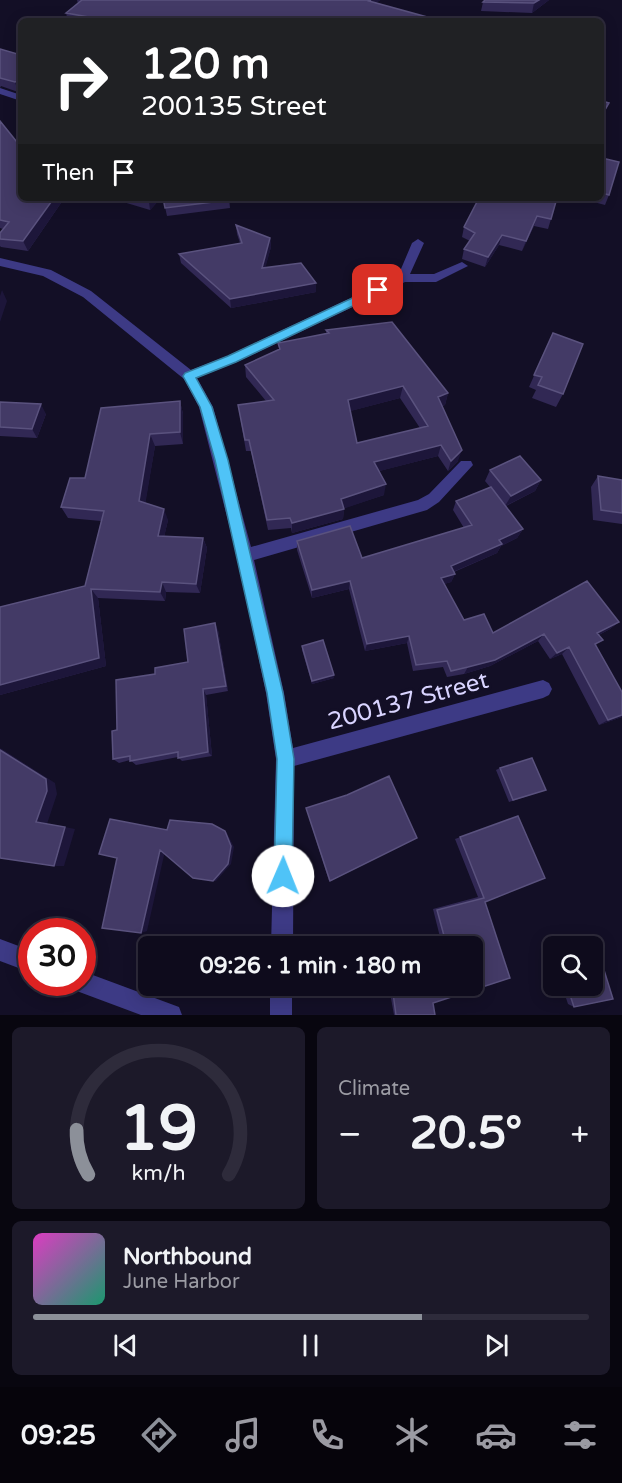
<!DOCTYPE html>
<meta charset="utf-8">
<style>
:root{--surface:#0e0b1c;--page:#1c1929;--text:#f1f3f6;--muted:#9b9ba3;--line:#2e2b3b;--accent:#8c9099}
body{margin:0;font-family:"Varela Round",sans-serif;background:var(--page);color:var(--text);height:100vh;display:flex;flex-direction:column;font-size:22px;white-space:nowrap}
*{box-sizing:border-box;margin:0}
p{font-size:20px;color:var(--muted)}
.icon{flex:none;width:33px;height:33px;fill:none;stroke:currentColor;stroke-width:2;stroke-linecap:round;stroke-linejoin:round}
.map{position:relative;height:1015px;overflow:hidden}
.sheet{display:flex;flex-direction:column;gap:12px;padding:12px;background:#08060f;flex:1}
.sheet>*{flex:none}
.top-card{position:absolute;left:18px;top:18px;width:586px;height:183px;border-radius:9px;box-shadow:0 3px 15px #0003,0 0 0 2px var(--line);background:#202124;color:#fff;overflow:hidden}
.buttons{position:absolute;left:543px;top:936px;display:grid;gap:12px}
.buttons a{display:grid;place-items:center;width:60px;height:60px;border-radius:9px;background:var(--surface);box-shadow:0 3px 15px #0003,0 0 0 2px var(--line);font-size:30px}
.speed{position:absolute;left:18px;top:918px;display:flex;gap:12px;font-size:30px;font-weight:700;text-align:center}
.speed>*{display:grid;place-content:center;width:78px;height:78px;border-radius:50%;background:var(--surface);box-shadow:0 3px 15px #0003,0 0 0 2px var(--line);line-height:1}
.speed .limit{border:9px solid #d22;background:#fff;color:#111}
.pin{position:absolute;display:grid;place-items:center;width:51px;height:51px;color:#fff;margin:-26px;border-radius:12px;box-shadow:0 3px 9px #0006}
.me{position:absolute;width:66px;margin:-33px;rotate:1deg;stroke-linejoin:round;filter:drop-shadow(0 0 4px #0008)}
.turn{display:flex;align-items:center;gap:21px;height:126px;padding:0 24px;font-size:27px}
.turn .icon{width:78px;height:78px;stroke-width:2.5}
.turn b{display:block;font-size:42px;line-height:51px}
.then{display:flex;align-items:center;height:57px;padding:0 24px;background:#0003;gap:12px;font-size:22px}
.big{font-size:45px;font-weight:800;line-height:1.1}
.sheet .card{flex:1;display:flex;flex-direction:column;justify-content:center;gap:9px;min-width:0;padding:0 21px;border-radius:9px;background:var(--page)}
.sheet .dial{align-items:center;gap:0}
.dial svg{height:156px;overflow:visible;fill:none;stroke:var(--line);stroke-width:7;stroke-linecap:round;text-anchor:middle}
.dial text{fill:var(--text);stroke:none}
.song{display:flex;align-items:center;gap:18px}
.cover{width:72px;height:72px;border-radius:9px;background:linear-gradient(135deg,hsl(310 70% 55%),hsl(160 70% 35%))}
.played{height:6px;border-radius:3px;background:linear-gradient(90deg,var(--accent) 70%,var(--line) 70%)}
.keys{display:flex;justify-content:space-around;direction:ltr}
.heat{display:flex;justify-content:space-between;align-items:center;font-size:33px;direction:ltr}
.sheet .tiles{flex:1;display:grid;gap:12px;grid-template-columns:1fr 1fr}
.card:last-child{grid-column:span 2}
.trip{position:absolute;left:138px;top:936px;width:345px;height:60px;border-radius:9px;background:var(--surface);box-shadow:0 3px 15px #0003,0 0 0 2px var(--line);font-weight:800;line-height:60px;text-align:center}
.menu{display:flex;height:96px;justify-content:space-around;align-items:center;background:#06040b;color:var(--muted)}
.menu .icon{width:42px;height:42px}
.menu .active{color:var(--accent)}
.menu b{font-size:27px;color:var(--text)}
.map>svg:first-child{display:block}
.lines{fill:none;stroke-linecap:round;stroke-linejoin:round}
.minor{fill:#3d3a85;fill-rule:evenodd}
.wall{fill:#312854;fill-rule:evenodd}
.shaded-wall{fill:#1d163a}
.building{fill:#433a66;stroke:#5a527e;stroke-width:1.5;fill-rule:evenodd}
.route{fill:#4fc3f7;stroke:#337fa1;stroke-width:1.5}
.labels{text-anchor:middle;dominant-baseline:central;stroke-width:6;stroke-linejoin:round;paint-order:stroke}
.near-street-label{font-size:24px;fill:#d9d4ff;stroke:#130f26}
</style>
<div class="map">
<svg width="622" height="1015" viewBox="0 0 622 1015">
<rect width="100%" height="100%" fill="#130f26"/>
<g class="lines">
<path class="minor" d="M0,88L21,95V101L0,94Z
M418,239L424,243L410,274H434L462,262L468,266L436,282H405L237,362L197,378L213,407L251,547L418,500L429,494L461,461H471L473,465L439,502L427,510L254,560L284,693L293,748L543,680L549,683L552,689L549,695L543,698L294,766L293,946H271L276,759L266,693L237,556L199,407L184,379L83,297L43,276L0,266V258L51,270L91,291L191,370L227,356L398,276L412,243Z
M0,939L32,951V973L0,961Z
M82,971L179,1007L182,1015H141L74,990L71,982H82Z
M270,986H292V1015H270Z"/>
</g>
<path class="wall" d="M77,0H380L376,3L427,21H68L66,13L78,4Z
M549,0L532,13L481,11L483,2Z
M0,49L21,55V90L18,92L1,86L0,88Z
M0,121L61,203L28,251L1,247L0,246V233L3,229L0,228Z
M602,158L609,195L605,205L579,198H602Z
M110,198H161L150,210Z
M163,198H229L230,208L167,216Z
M479,198L551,219L548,229L534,226L522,251L499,245L485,267L462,259L464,249L470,241L462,237L464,227Z
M236,225L270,238L271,247L265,267L316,283V292L231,308L181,263L179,254L240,243L237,234Z
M326,330L448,393L445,405L442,406L458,461L448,471L438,456L379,471L384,495L344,508L343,519L292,533L291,528L268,530L251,451H246L238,405L266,401L246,377L245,365L279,349L278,343L326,334ZM400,398L420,428L357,443L350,411Z
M553,333L563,394L556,407L532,398L536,390L529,387Z
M180,401L183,414V444L155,446L145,503L168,520L164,537L203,538L207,548L200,593L166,592L165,601L98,598L106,666L0,695V607L85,586L101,521L68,518L61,507L85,478Z
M0,402L46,414L37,438L0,436Z
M490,470L541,480L535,491L506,506L523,529L517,538L501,546L497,553L454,572L455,574L451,582L444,584L464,620L493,633L619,622L610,629L599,635L596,646L622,692V717L599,725L562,654L550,659L538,641L490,666L464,674L447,677L443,667L413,671L407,643L365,651L349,589L312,598L297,550V541L362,558L464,528L453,510L456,501L490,487L485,481Z
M598,476L622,480V524L593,520L591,487Z
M218,630L228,691L206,695L212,756L182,761L178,757L136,765L130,760L119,763L113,759L155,674L188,662Z
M302,646L334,675V678L312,684L302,650Z
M500,768L546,790L509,802L496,770Z
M347,795L330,881H329L306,808Z
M518,816L545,878L485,902L510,978L433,1003L435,1015H394L390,993L386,994L384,990L383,986H472V946H407L441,941L433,909L478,897L455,839Z
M593,953L599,954L613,999L574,1007L568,1004L562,986H592Z"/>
<path class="shaded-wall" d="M371,0H380L369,9V1Z
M539,0H549L532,13L534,3Z
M21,80V90L18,92L15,82Z
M609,103L605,112L602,118V115Z
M54,198H59L61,203L28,251L23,241Z
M152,198H161L150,210L149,202Z
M537,216L534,226L522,251L526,241Z
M502,235L499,245L485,267L488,257Z
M270,238L271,247L263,277L262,268Z
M316,283V292L231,308L230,299Z
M2,290L7,301L0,322V296Z
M403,386L400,398L347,412L348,400Z
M448,393L445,405L435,408L438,397Z
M180,401L183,414V444L180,432Z
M41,404L46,414L37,438L32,429Z
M150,434L155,446L144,512L139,501Z
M441,445L438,456L372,473L374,462Z
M462,450L458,461L448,471L451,461Z
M541,480L535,491L505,506L511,496Z
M386,484L384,495L340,510L341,499Z
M164,509L168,520L162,546L158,536Z
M344,509L343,519L292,533V523Z
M523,529L517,538L501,546L497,553L448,574L451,566L499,540Z
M203,538L207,548L200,593L196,584Z
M455,574L451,582L438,586L441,578Z
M350,581L349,589L312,598V590Z
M162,582L166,592L165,601L160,592Z
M91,589L98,598L106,666L0,695V685Z
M619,622L610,629L589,640L597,633Z
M215,623L218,630L228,691L226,686Z
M544,634L538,641L490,666L464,674L468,667Z
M409,636L407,643L365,651L367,644Z
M569,647L562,654L550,659L557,653Z
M334,675V678L312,684V681Z
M203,689L206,695L212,756L208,752Z
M622,715V717L599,725L608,720Z
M0,748L5,751L55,783L57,794L47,824L36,822Z
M65,827L75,829L64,866H54Z
M225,831L227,833L234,847L231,864L216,881H213Z
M160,850L165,851L147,931L141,933Z"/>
<path class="building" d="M82,0H371L369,1L427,17L423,21H97L100,19L66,13Z
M485,0H539L534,3L483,2Z
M0,49L21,55V80L15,82L0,78Z
M602,101L609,103L602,115Z
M0,121L21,147V198H54L23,241L0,239V233L9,222L0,220Z
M602,158L619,162L609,195L602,193Z
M136,198H152L149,202Z
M163,198H229V200L165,208Z
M479,198H557L551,219L537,216L526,241L502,235L488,257L464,249L475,233L464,227Z
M236,225L270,238L262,268L301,263L316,283L230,299L179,254L242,243Z
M392,322L448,393L438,397L462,450L451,461L441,445L374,462L386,484L341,499L344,509L292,523L290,518L267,520L249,440H245L238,405L274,400L245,365L280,349L278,343L329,333L326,330ZM403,386L428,426L357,443L348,400Z
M553,333L583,344L563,394L538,385L542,377L534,375Z
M180,401V432L150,434L139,501L164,509L158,536L203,538L196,584L162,582L160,592L91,589L99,658L0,685V607L85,586L104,511L61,507L70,478H85L101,408Z
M0,402L41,404L32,429L0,427Z
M520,456L541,480L511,496L490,470Z
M598,476L622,480V513L601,510Z
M491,487L523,529L499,540L502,544L451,566L455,574L441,578L464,620L484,614L493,633L587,581L619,622L597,633L603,640L595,644L622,692V715L608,720L569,647L557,653L544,634L495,660L468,667L451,671L447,661L416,665L409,636L367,644L350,581L312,590L297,541L350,526L362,558L472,525L456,501Z
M215,623L226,686L203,689L208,752L178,758V752L130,761V756L113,759L112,731L117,730L116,680L155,674V668L188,662L184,629Z
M323,640L334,675L312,681L302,646Z
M0,750L46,779L47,791L36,822L65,827L54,866L0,858Z
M532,758L546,790L513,800L500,768Z
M389,776L417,838L330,881L306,808L347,795Z
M518,816L545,878L485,902L510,978L433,1003L435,1015H396L393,993L386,994L385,986H472V946H426L446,943L437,910L484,898L460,837Z
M110,819L167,830L170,820L212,824L225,831L231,846L228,864L213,881L193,878L160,850L141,933L102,928L117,858L99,854Z
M599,954L613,999L574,1007L567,986H592V956Z"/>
<path class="route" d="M378,286L382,287V292L236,362L196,378L212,407L228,460L283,693L294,759L292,876L290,883L283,886L277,883L274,876L277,759L267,693L215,460L200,407L183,376L185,373L228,356Z"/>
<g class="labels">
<g class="near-street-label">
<text transform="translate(408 701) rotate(-15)">200137 Street</text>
</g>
</g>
</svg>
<div class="buttons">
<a><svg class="icon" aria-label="search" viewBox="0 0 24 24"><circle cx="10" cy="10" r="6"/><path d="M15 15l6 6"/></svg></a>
</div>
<div class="speed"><div class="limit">30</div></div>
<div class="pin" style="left:378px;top:290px;background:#d93025"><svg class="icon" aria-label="arrive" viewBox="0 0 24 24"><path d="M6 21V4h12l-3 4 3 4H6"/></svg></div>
<svg class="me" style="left:283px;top:876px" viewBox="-20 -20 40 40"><circle r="19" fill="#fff"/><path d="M0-13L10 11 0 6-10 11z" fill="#4fc3f7"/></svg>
<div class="trip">09:26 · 1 min · 180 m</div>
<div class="top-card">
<div class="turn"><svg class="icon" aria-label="right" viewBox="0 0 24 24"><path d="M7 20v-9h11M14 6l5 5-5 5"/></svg><div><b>120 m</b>200135 Street</div></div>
<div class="then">Then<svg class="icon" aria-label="arrive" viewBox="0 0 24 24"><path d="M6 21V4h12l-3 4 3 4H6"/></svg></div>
</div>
</div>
<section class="sheet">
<div class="tiles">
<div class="card dial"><svg viewBox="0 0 100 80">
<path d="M14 69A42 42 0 1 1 86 69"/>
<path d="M14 69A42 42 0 0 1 8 46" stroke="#8c9099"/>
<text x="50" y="56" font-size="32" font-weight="700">19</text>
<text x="50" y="72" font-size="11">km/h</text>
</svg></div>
<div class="card"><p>Climate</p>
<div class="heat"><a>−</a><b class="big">20.5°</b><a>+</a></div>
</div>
<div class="card">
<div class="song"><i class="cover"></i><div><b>Northbound</b><p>June Harbor</p></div></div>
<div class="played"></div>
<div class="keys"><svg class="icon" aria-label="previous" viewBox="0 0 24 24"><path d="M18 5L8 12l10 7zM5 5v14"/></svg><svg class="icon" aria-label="pause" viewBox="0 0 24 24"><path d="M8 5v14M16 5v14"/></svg><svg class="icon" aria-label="next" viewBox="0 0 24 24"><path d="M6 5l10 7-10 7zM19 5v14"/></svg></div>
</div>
</div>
</section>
<nav class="menu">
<b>09:25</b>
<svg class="icon active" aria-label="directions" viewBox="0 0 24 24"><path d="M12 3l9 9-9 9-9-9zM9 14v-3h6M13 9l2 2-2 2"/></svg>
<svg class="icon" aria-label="music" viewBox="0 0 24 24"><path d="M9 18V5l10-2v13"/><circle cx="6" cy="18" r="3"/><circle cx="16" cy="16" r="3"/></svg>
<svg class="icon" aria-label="phone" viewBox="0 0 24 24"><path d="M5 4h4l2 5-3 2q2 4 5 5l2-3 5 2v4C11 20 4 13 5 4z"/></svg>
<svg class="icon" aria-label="climate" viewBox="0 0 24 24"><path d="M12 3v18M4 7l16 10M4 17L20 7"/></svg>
<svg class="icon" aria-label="car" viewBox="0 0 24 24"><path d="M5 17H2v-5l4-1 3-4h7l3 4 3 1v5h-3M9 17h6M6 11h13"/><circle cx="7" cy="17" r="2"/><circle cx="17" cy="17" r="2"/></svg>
<svg class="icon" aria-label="filters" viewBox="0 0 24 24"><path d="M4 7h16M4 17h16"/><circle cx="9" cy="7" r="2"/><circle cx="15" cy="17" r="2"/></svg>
</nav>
